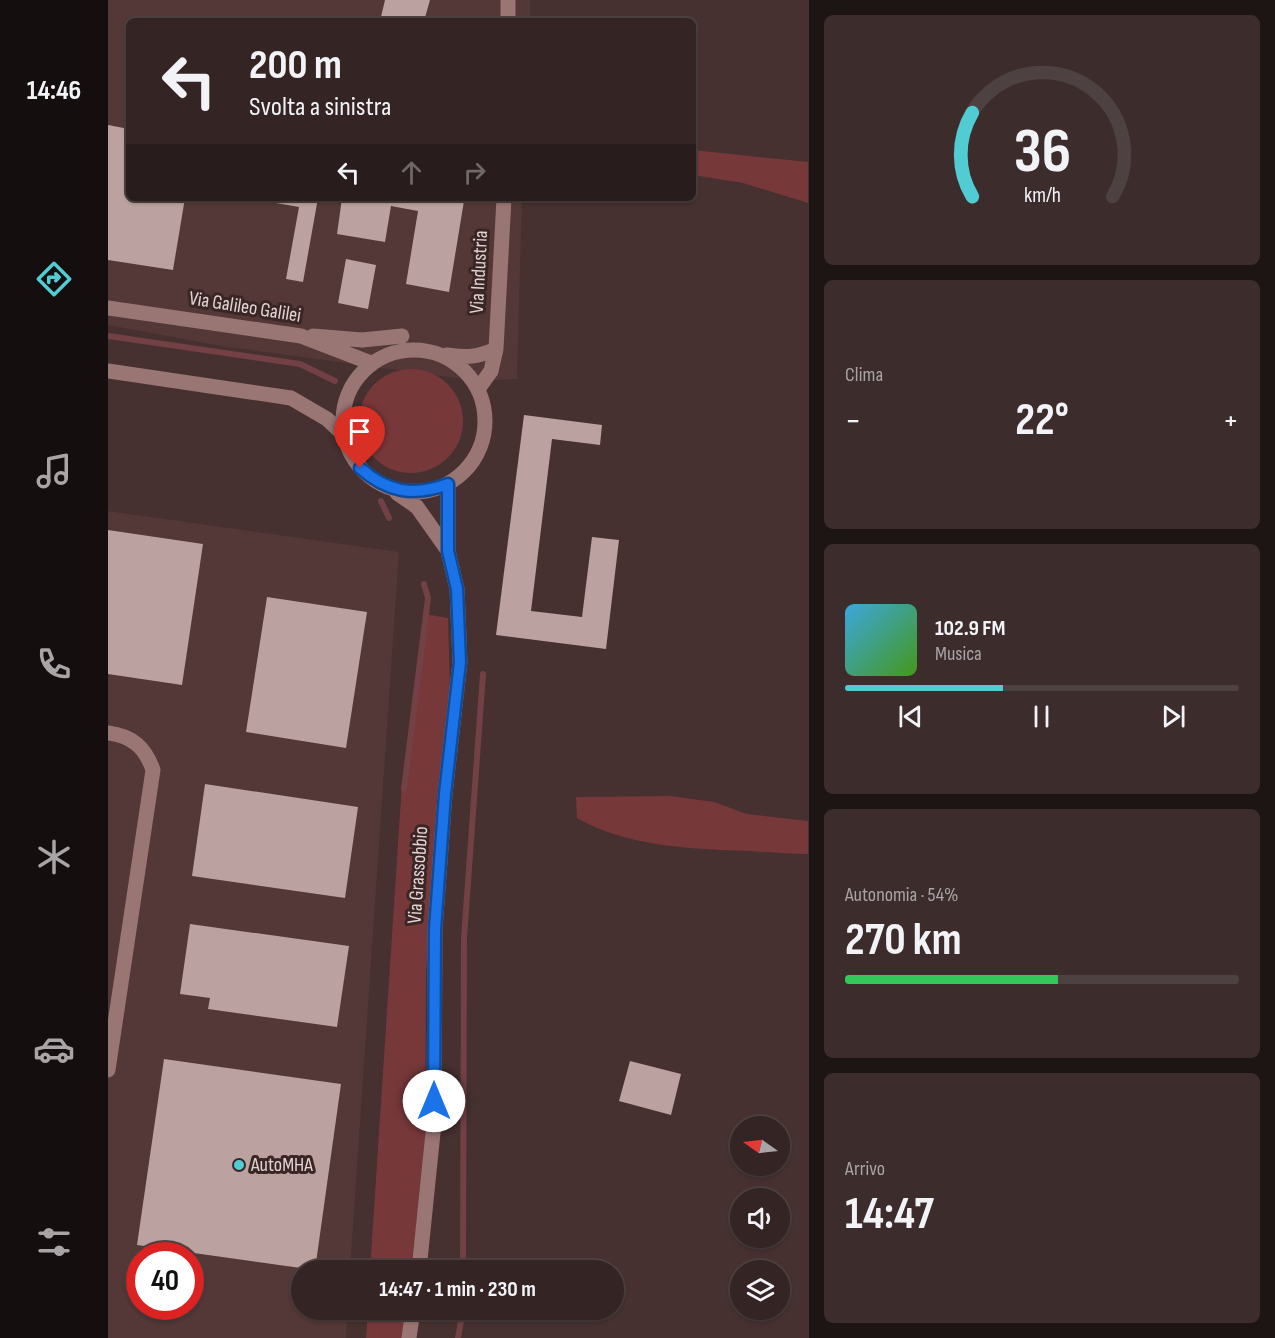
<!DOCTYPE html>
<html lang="it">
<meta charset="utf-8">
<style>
:root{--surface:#342424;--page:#3c2c2c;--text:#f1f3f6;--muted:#a9a4a6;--line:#4e4141;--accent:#51ccd3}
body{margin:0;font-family:"Sofia Sans Condensed",sans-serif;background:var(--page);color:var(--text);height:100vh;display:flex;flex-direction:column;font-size:22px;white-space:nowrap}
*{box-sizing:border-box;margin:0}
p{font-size:20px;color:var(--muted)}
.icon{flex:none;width:33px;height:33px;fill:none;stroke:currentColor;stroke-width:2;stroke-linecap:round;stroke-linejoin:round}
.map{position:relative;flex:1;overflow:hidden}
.details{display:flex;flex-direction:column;gap:15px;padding:15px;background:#1d1414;width:466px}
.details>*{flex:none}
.hud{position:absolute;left:18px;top:18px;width:570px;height:183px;border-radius:9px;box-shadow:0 2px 4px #0004,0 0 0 2px var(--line);background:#342424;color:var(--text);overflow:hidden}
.needle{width:39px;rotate:284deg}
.fabs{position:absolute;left:622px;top:1116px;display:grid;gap:12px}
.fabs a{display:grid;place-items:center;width:60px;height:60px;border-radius:50%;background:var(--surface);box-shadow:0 2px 4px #0004,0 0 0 2px var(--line);font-size:30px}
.speed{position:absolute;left:18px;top:1242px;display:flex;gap:12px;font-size:30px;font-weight:700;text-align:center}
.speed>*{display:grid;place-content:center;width:78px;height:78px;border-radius:50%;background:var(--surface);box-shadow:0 2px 4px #0004,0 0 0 2px var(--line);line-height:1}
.speed .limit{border:9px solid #d22;background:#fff;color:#111}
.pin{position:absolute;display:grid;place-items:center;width:51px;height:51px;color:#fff;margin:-62px -26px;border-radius:50% 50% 50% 0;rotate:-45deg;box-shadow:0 0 6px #0007}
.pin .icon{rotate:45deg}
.me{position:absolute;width:66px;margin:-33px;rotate:0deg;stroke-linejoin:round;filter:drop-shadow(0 0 4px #0008)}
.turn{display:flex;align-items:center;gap:21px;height:126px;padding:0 24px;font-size:27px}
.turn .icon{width:78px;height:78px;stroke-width:2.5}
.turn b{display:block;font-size:42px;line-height:51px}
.lanes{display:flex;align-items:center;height:57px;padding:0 24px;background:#0003;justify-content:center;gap:30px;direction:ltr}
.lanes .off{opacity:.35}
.big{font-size:45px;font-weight:700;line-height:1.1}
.details .tile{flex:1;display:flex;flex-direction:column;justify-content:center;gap:9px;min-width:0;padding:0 21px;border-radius:9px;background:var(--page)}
.details .dial{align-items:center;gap:0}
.dial svg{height:156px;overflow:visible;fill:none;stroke:var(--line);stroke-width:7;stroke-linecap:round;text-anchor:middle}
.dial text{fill:var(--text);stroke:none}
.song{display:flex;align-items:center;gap:18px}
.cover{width:72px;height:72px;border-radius:9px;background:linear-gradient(135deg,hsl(200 70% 55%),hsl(100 70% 35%))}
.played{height:6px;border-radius:3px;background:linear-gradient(90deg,var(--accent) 40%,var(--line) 40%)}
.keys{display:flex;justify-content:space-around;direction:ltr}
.heat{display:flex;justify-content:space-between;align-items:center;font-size:33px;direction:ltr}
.charge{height:9px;border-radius:4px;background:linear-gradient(90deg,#34c759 54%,var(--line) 0)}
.trip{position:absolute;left:183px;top:1260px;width:333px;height:60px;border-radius:30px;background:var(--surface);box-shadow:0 2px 4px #0004,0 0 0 2px var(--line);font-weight:700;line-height:60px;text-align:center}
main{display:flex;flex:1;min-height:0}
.dock{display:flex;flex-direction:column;width:108px;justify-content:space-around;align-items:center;background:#150e0e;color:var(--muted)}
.dock .icon{width:42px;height:42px}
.dock .on{color:var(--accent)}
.dock b{font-size:27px;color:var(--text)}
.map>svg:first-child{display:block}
.built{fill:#543737;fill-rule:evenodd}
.green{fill:#77383a}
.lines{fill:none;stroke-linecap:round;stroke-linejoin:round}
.stream{stroke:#724045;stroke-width:6}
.building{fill:#bba1a0}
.minor{stroke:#997574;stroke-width:15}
.route-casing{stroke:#114b97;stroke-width:15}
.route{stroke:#1a73e8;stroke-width:10}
.poi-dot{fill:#51ccd3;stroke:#3b2626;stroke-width:2}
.labels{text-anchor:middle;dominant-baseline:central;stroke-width:6;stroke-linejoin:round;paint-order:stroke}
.street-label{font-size:20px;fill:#e3d4d4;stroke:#3b2626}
.poi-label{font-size:20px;fill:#e3d4d4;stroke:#3b2626;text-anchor:start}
</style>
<main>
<nav class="dock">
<b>14:46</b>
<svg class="icon on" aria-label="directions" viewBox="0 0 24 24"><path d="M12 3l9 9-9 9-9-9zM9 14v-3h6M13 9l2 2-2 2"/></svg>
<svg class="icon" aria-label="music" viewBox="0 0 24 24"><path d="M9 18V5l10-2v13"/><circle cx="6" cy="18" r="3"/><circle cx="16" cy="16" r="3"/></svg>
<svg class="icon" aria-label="phone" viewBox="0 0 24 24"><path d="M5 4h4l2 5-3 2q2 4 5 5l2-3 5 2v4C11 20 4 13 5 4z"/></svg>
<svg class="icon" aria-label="climate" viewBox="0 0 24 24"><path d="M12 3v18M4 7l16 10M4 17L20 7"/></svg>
<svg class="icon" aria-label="car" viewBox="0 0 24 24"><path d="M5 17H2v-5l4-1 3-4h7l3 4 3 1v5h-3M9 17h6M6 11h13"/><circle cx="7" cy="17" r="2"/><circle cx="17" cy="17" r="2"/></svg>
<svg class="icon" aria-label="filters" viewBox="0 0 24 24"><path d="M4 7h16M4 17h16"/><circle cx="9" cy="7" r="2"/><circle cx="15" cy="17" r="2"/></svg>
</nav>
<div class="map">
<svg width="701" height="1338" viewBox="0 0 701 1338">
<rect width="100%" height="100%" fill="#463030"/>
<path class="built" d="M0,0H422V21H21V198H414L409,379L370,381L113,346L0,325Z
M0,511L291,552L242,1270H194V1310H240L238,1338H0ZM32,1256H82V1306H32Z"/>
<path class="green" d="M585,150L700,162V203L635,183L585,175Z
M251 421a52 52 0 1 1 104 0a52 52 0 1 1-104 0Z
M317,614L340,618L342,690L329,796L318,974L317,1183L305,1270H262L294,783Z
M562,796L606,802L639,814L700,821V854C680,854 660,852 640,851C583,849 520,847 469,818L468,797Z
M260,1310H299L295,1338H258Z"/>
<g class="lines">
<path class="stream" d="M0,336L192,364L227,381
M273,501L281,518
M296,789L320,598L316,584
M355,1270L356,938L375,674
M350,1338L355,1310"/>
</g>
<path class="building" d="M277,0H322L316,21H272Z
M0,125L21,129V198H77L65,270L0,260Z
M169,198H210L195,282L178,279L191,207L168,203Z
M234,198H338L356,201L341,292L298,284L310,211L283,206L277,242L229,234Z
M238,259L268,265L260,309L230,303Z
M416,415L494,425L492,445L444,439L423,611L474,617L484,537L511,540L498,649L388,635Z
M0,530L95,544L74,685L0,674Z
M159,597L259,612L238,748L138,732Z
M97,784L250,807L237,898L84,876Z
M82,924L241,946L229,1027L100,1009L102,998L72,994Z
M56,1059L233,1084L207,1270L29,1245Z
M522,1061L573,1074L563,1115L511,1101Z"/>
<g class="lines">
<path class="minor" d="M400,21V0
M0,308L193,336L263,363
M205,336L254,340L294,336
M235 421a71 71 0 1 1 142 0a71 71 0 1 1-142 0Z
M339,355C358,358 370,357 388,349
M0,371L183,398L219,419L235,434
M370,389L383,371L388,349L396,198
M289,493L309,507L338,548
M0,733C24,736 37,747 45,770L0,1070
M311,1270L326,1123L327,929L337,794L352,662L349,589L340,551V484
M301,1338L305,1310"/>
</g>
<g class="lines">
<defs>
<path id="route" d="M252,468C279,492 305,497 340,484V551L349,589L352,662L337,794L327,929L326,1101"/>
</defs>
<use href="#route" class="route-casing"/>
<use href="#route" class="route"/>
</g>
<circle class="poi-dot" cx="131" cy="1165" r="6"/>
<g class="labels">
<g class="street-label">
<text transform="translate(371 272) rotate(-87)">Via Industria</text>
<text transform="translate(137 307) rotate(9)">Via Galileo Galilei</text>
<text transform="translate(310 875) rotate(-86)">Via Grassobbio</text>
</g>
<g class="poi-label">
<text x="143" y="1165">AutoMHA</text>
</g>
</g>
</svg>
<div class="fabs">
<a><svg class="needle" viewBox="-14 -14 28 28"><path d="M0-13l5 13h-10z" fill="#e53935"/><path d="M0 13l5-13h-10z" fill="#a9a4a6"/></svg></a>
<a><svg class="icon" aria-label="sound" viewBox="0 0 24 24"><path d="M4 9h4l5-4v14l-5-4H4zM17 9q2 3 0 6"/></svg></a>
<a><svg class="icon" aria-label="layers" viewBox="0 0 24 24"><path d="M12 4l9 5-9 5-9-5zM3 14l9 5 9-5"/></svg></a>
</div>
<div class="speed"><div class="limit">40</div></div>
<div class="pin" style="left:252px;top:468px;background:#d93025"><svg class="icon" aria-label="arrive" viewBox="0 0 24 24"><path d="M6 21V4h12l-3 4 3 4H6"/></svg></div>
<svg class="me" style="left:326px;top:1101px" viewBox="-20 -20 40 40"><circle r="19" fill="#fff"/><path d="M0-13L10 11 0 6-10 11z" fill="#1a73e8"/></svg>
<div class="trip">14:47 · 1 min · 230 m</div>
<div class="hud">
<div class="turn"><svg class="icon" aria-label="left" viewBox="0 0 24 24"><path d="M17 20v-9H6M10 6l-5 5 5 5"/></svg><div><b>200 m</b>Svolta a sinistra</div></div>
<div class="lanes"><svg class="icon" aria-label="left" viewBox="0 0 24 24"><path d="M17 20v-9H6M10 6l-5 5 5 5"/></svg><svg class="icon off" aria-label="ahead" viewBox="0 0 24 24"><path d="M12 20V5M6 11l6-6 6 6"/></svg><svg class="icon off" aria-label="right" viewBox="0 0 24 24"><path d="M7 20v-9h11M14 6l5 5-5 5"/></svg></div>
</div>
</div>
<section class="details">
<div class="tile dial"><svg viewBox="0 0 100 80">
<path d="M14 69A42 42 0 1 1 86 69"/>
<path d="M14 69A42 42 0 0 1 14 26" stroke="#51ccd3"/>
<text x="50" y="56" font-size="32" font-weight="700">36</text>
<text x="50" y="72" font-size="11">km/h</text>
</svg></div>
<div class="tile"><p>Clima</p>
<div class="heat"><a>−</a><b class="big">22°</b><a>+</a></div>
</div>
<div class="tile">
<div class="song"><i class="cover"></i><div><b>102.9 FM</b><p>Musica</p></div></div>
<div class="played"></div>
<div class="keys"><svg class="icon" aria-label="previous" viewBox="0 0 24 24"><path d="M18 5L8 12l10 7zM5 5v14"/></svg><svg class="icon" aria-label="pause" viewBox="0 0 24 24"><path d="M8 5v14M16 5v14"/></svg><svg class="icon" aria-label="next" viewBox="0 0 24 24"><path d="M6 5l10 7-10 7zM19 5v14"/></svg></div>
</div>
<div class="tile"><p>Autonomia · 54%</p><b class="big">270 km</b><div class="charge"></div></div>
<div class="tile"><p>Arrivo</p><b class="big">14:47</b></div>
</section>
</main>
